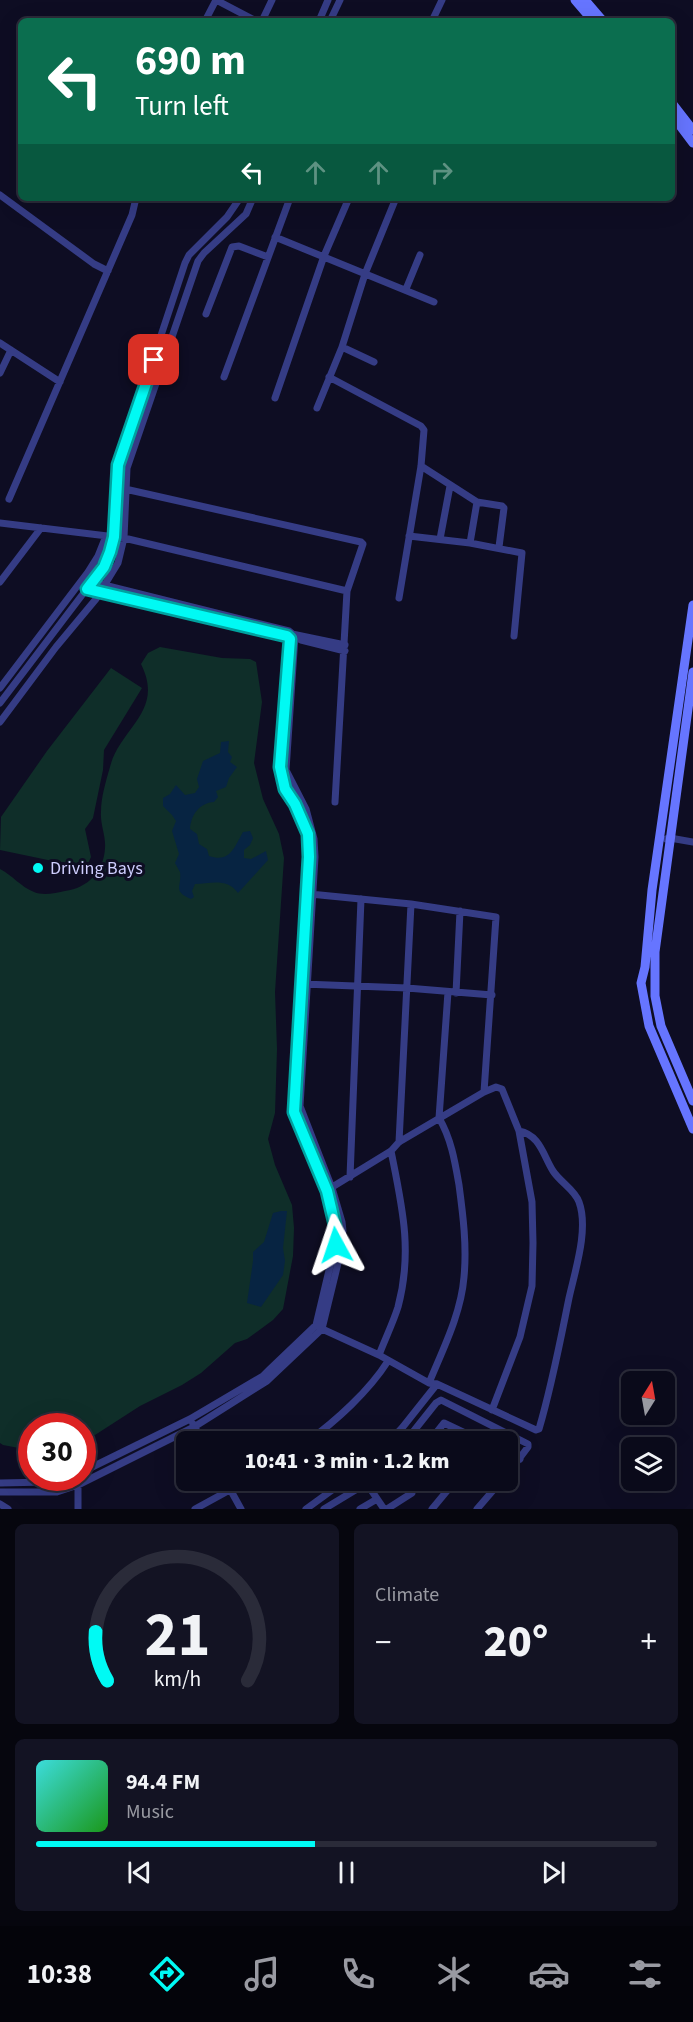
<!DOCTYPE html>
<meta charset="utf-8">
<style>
:root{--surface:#0a0a1a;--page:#131323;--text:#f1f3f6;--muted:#999aa2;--line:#2a2b39;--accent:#00faf4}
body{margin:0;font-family:"Source Sans 3",sans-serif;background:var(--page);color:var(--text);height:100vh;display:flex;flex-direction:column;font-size:22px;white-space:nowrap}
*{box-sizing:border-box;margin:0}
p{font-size:20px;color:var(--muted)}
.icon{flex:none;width:33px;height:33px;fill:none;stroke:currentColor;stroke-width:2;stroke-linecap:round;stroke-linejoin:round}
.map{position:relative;height:1509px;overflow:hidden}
.sheet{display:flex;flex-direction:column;gap:15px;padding:15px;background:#06060e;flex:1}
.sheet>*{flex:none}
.guide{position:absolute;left:18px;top:18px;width:657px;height:183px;border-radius:9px;box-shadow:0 6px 24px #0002,0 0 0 2px var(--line);background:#0b6e4f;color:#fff;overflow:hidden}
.needle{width:39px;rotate:11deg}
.tools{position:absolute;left:621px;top:1371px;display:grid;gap:12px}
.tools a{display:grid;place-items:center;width:54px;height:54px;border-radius:9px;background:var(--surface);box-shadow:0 6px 24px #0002,0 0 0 2px var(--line);font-size:30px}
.speed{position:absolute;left:18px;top:1413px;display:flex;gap:12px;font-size:30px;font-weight:700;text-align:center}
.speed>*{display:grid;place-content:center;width:78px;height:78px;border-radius:50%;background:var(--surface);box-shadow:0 6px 24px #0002,0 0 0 2px var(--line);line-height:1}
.speed .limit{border:9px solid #d22;background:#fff;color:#111}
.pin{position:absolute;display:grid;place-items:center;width:51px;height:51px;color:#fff;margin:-26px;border-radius:12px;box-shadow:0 3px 9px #0006}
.me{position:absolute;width:66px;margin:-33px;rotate:355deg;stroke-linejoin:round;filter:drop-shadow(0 0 4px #0008)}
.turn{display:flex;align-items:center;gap:21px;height:126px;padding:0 18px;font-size:27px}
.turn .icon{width:78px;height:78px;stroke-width:2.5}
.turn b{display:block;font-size:42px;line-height:51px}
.lanes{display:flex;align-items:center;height:57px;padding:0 18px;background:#0003;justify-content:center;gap:30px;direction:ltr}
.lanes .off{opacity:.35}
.big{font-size:45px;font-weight:800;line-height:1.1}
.sheet .widget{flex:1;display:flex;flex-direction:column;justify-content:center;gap:9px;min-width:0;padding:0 21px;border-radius:9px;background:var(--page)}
.sheet .dial{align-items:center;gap:0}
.dial svg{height:156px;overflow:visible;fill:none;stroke:var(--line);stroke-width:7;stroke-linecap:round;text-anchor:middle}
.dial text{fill:var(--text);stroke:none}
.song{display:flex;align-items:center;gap:18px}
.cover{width:72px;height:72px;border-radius:9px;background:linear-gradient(135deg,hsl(180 70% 55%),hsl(120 70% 35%))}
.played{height:6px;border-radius:3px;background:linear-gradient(90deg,var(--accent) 45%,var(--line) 45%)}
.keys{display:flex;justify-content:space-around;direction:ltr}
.heat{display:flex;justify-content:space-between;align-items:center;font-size:33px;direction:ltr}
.sheet .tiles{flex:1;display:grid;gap:15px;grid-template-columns:1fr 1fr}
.widget:last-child{grid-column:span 2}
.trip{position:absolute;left:176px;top:1431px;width:342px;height:60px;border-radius:9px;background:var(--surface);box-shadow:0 6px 24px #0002,0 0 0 2px var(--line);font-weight:800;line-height:60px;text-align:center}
.dock{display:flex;height:96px;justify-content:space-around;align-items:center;background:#04040a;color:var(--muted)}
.dock .icon{width:42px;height:42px}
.dock .selected{color:var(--accent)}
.dock b{font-size:27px;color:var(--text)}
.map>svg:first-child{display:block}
.green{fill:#0f2e29}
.water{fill:#072442}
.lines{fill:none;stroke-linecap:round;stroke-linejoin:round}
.street{stroke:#353c85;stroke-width:7}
.secondary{stroke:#6675ff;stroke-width:9}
.route-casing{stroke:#00a29f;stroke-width:15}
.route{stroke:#00faf4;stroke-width:10}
.poi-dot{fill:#00faf4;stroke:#0e0d23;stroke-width:2}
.labels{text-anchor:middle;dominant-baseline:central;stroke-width:6;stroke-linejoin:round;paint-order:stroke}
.poi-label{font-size:18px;fill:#cfcfff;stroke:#0e0d23;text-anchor:start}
</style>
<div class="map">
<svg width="693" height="1509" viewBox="0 0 693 1509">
<rect width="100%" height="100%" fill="#0e0d23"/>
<path class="green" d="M160,647L222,658L250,659L256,662L262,702L254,763L263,799L279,834L284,858L275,992L277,1049L275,1113L268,1139L275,1165L292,1205L294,1228L293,1256L283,1309L273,1320L247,1339L235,1343L201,1373L182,1385L140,1406L95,1435L83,1440L82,1426H32L31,1448L24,1449L3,1445L0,1443V869C12,875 21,887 34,892C43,896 56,893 65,891C88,888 104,871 105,848C106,836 100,824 101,812C101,797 106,781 110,767C120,727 165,712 141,664L148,653Z
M111,668L142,688L104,750L103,770L93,818L85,829L91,857L86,868L0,850L1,817L47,751Z"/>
<path class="water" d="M229,741L228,752L232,757L230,762L237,767L229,778L226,787L216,791L218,797L214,802C199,803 191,815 190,829L197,834L199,844L207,849L209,856C230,863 234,848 243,832L250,831L253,838L250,845L244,850V858L251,859L266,851L268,860L238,893C228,878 211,883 195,884L192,891L194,897L191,899C172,891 182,887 180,872C180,872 175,863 175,863L179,854L172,831L176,821L172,815L163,806V798L170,794L176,785L185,795L195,793L199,787L197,779L203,761L220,753L221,742Z
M281,1211H287L283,1248L285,1261L283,1275L261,1307L247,1303L253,1261V1252L264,1242L273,1213Z"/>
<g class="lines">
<path class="street" d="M216,0L256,21
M205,21L216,0
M262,21L272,0
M319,21L328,0
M330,21L340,0
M432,21L442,0
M0,195L94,264L108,271
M275,237L434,302
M406,289L420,255
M206,314L232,247L239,246L268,257
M0,343L60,382
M342,347L374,362
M0,373L11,350
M224,377L290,198
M329,377L421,426L424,430L421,466L399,598
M275,398L324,256L349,198
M317,408L342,347L365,274L396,198
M421,466L477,502L502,506L504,508L499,547
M125,489L361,542L363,544L347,591L335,802
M9,499L132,215L136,198
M0,523L124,538L347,591
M409,536L470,543L522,553L514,636
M440,539L450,486
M470,543L477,502
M0,582L41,528
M292,634L345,645
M301,640L345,651
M0,688L88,572L98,556L106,536
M0,703L92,582L104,567L110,552L114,537L118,465L185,263L189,255L227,217L240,198
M0,722L56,647L96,599L118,563L124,538L127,468L198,261L204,253L246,214L253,198
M666,839L670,838L693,842
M310,894L411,904L496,917L484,1092
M303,984L407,988L492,995
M456,993L460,911
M399,1142L411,904
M350,1177L361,899
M329,1189L391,1151L399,1142L484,1092L496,1087L502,1089L519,1131L532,1202L533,1243L532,1286L520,1337L492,1410
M320,1328L379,1355L429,1383L437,1384L536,1430L539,1429C552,1385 560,1342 569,1298C575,1271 589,1229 579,1202C575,1190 560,1182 553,1171C543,1155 540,1135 519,1131
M379,1355C385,1339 393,1323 398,1307C413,1251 402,1206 391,1151
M429,1383C443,1349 461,1314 464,1277C467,1246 463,1215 459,1185C455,1162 451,1138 439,1118L448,992
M193,1424L203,1442
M307,1442C336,1421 369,1391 388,1361
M389,1442L402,1428L437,1384
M405,1442L436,1403L441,1400L528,1444V1447L507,1475
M429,1442L444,1423L484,1442
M507,1453L520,1459
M82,1472L190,1419L263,1376L270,1369L316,1325L335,1245V1225L327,1191L294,1112L309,857L308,834L295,804L285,789L280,767L282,726L291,644L287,636L87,589
M225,1480L241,1509
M365,1481L384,1509
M0,1483L47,1482L68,1478
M370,1489L380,1480
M0,1492H57L78,1485L194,1427L267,1381L322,1329L340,1255L343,1231L342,1222L332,1188L300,1106L315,857L314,839L306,809L286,770L295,636L289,631L92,582
M0,1504L8,1509
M78,1509V1485
M195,1509L248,1480
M306,1509L346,1480
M324,1509L367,1483
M360,1509L377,1499
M387,1509L412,1493L411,1489L401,1480
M432,1509L456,1480
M477,1509L502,1480"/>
<path class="secondary" d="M575,0L593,21
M585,0L603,21
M672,103L693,130
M672,115L693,143
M693,605L652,890L645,967L641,983L649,1026L693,1129
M693,672L655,952V996L661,1026L693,1101"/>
</g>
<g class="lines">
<defs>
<path id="route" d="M154,360L118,465L114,537L110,552L104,567L87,589L287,636L290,639L280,767L285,789L295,804L308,834L309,857L294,1112L327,1191L335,1225L336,1245"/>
</defs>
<use href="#route" class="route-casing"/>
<use href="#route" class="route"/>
</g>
<circle class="poi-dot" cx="38" cy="868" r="6"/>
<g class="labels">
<g class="poi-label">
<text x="50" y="868">Driving Bays</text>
</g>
</g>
</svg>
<div class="tools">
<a><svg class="needle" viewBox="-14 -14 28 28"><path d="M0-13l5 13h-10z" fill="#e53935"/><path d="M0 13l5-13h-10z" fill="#999aa2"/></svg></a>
<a><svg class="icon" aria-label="layers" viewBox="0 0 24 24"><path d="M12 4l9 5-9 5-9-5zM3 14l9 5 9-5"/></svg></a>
</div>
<div class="speed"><div class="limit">30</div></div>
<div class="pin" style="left:154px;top:360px;background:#d93025"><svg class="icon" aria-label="arrive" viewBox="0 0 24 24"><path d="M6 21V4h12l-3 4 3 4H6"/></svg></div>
<svg class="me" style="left:336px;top:1245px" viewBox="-20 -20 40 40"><path d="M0-17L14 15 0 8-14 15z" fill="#00faf4" stroke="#fff" stroke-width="4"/></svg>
<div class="trip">10:41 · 3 min · 1.2 km</div>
<div class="guide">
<div class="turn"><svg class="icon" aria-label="left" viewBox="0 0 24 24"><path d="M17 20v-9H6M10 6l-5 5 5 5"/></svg><div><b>690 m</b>Turn left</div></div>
<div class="lanes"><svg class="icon" aria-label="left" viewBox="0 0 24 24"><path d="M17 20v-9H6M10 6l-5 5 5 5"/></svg><svg class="icon off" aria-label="ahead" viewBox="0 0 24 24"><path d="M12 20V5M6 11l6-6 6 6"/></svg><svg class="icon off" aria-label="ahead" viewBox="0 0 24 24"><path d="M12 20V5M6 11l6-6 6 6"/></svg><svg class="icon off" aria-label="right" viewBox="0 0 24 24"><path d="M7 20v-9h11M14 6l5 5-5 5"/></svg></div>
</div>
</div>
<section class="sheet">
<div class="tiles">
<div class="widget dial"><svg viewBox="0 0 100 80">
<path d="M14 69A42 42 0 1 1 86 69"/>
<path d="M14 69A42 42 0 0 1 8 44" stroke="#00faf4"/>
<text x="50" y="56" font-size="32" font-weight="700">21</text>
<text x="50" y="72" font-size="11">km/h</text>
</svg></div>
<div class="widget"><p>Climate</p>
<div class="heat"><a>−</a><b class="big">20°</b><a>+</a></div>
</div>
<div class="widget">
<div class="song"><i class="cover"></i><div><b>94.4 FM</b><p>Music</p></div></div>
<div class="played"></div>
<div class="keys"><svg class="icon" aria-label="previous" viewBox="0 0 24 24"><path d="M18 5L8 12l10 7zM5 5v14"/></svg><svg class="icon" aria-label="pause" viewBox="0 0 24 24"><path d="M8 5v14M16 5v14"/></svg><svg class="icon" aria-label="next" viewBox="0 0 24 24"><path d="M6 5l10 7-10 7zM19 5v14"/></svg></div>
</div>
</div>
</section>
<nav class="dock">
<b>10:38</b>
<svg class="icon selected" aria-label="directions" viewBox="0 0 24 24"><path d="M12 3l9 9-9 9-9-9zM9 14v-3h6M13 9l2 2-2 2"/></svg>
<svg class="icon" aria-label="music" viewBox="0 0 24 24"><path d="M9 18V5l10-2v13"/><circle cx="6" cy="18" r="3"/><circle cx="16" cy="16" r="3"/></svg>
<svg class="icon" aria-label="phone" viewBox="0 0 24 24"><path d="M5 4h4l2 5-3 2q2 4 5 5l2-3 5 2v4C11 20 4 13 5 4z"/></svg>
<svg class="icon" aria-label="climate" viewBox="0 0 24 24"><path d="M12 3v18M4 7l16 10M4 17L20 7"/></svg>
<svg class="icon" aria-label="car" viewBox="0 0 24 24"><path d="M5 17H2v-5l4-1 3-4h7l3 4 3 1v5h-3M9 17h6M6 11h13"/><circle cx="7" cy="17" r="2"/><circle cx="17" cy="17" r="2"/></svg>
<svg class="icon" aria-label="filters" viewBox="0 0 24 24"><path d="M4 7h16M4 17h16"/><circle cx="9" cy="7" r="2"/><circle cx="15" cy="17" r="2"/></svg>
</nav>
